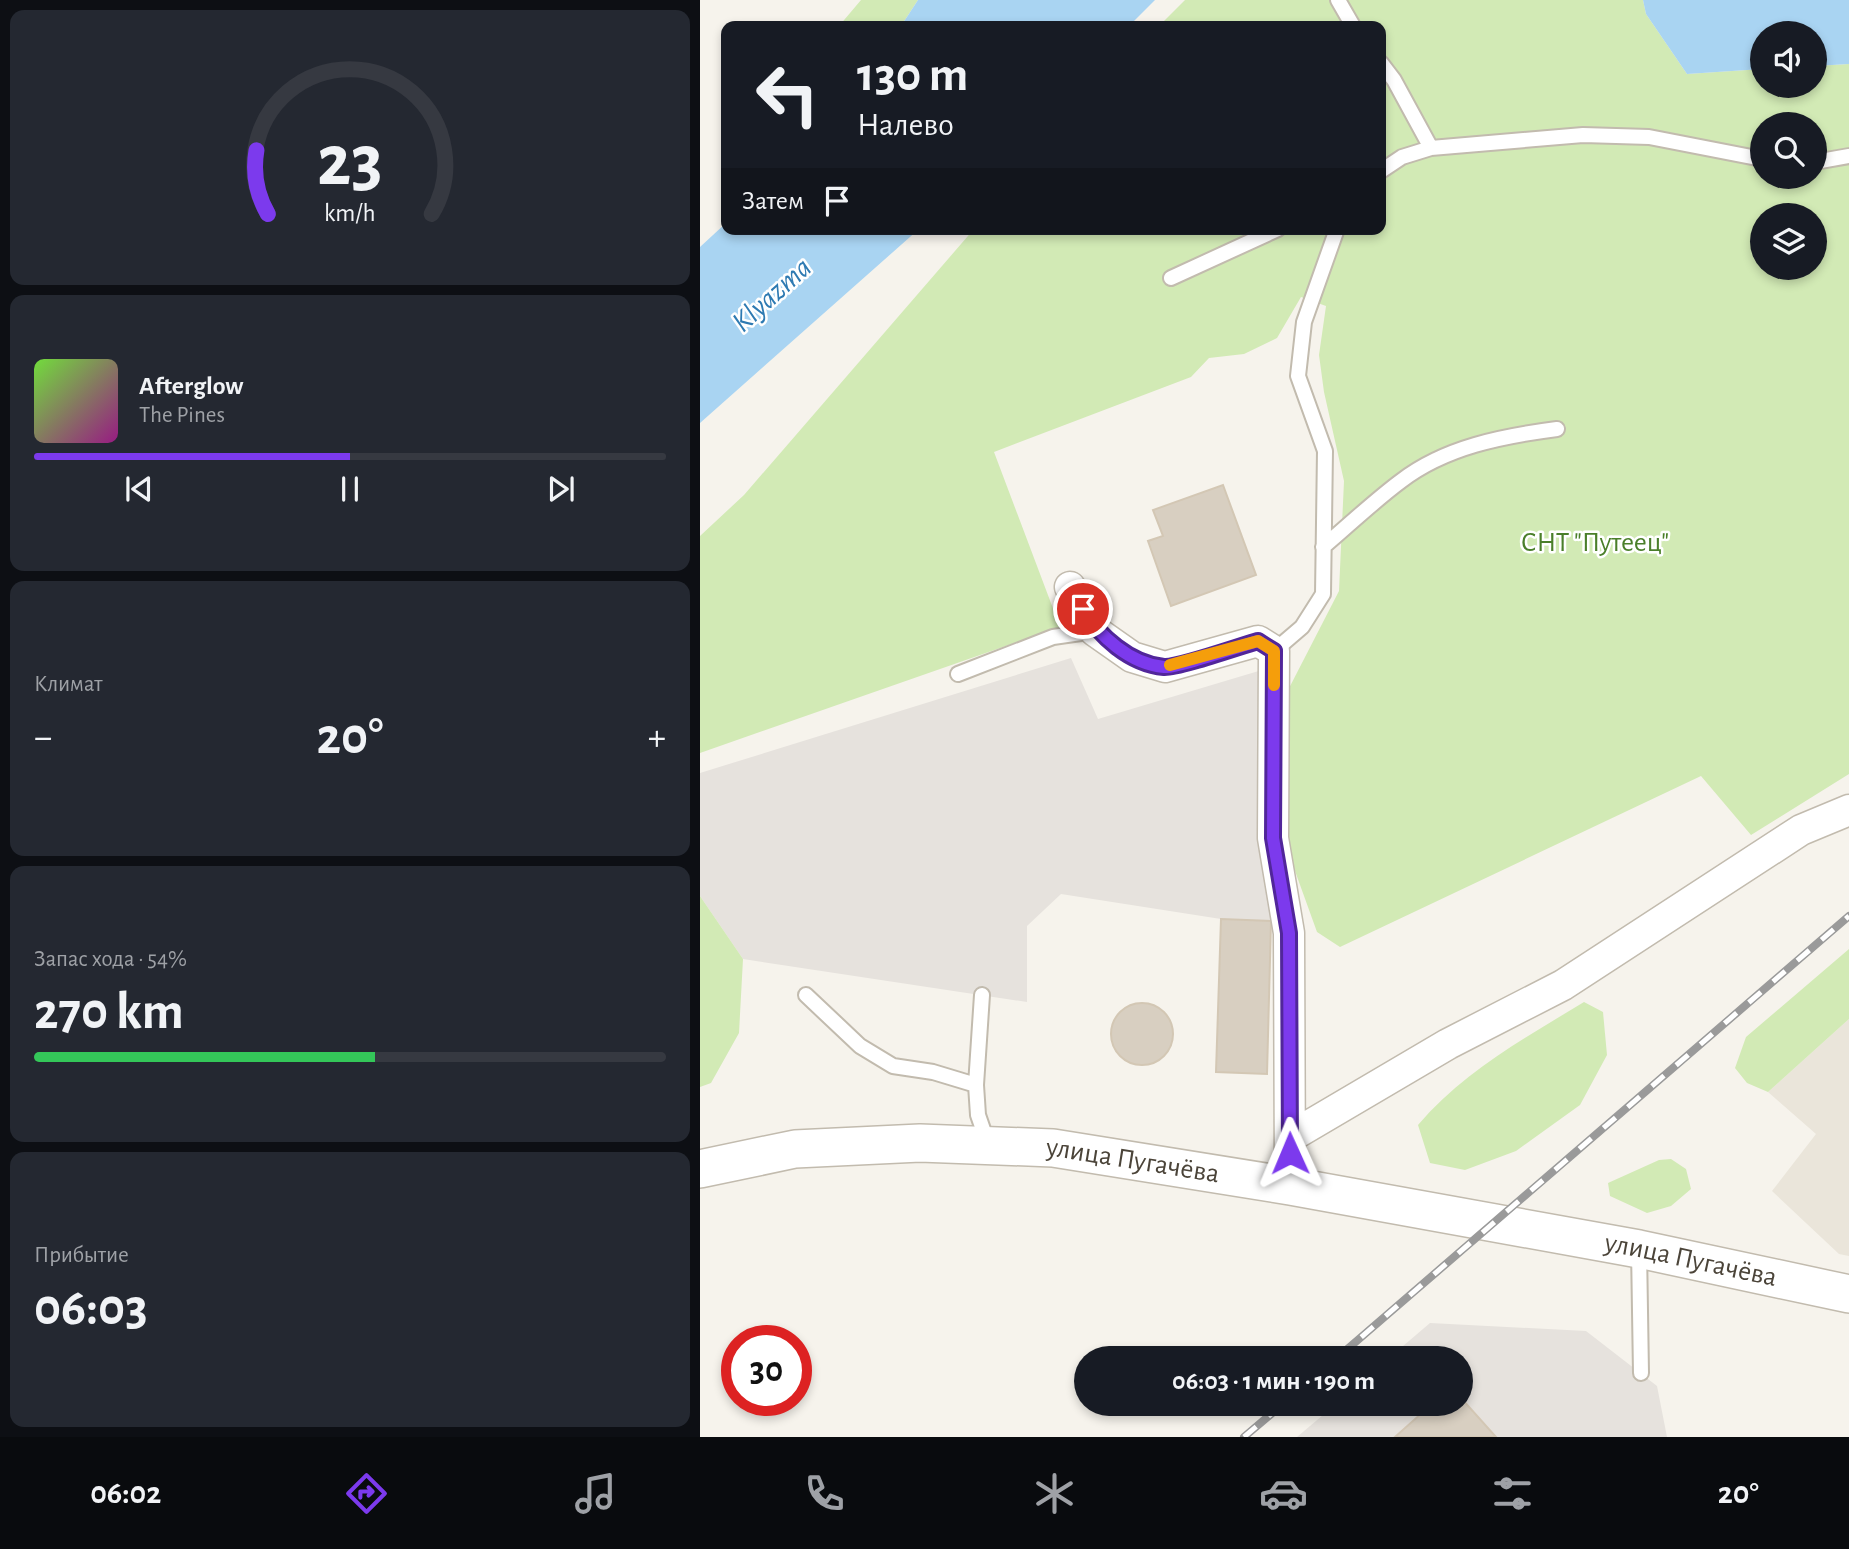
<!DOCTYPE html>
<html lang="ru">
<meta charset="utf-8">
<style>
:root{--surface:#171b24;--page:#242831;--text:#f1f3f6;--muted:#9ea1a6;--line:#363941;--accent:#7c3aed}
body{margin:0;font-family:"Alegreya Sans",sans-serif;background:var(--page);color:var(--text);height:100vh;display:flex;flex-direction:column;font-size:26px;white-space:nowrap}
*{box-sizing:border-box;margin:0}
p{font-size:23px;color:var(--muted)}
.icon{flex:none;width:38px;height:38px;fill:none;stroke:currentColor;stroke-width:2;stroke-linecap:round;stroke-linejoin:round}
.map{position:relative;flex:1;overflow:hidden}
.side{display:flex;flex-direction:column;gap:10px;padding:10px;background:#0d0f14;width:700px}
.side>*{flex:none}
.guide{position:absolute;left:21px;top:21px;width:665px;height:214px;border-radius:14px;box-shadow:0 4px 10px #0003;background:#171b24;color:var(--text);overflow:hidden}
.fabs{position:absolute;left:1050px;top:21px;display:grid;gap:14px}
.fabs a{display:grid;place-items:center;width:77px;height:77px;border-radius:50%;background:var(--surface);box-shadow:0 4px 10px #0003;font-size:35px}
.speed{position:absolute;left:21px;top:1325px;display:flex;gap:14px;font-size:35px;font-weight:700;text-align:center}
.speed>*{display:grid;place-content:center;width:91px;height:91px;border-radius:50%;background:var(--surface);box-shadow:0 4px 10px #0003;line-height:1}
.speed .limit{border:10px solid #d22;background:#fff;color:#111}
.pin{position:absolute;display:grid;place-items:center;width:60px;height:60px;color:#fff;margin:-30px;border:4px solid #fff;border-radius:50%;box-shadow:0 2px 7px #0007}
.me{position:absolute;width:77px;margin:-38px;rotate:359deg;stroke-linejoin:round;filter:drop-shadow(0 0 5px #0008)}
.turn{display:flex;align-items:center;gap:24px;height:147px;padding:0 21px;font-size:32px}
.turn .icon{width:91px;height:91px;stroke-width:2.5}
.turn b{display:block;font-size:49px;line-height:60px}
.then{display:flex;align-items:center;height:66px;padding:0 21px;background:#0003;gap:14px;font-size:26px}
.big{font-size:52px;font-weight:700;line-height:1.1}
.side .widget{flex:1;display:flex;flex-direction:column;justify-content:center;gap:10px;min-width:0;padding:0 24px;border-radius:14px;background:var(--page)}
.side .dial{align-items:center;gap:0}
.dial svg{height:182px;overflow:visible;fill:none;stroke:var(--line);stroke-width:7;stroke-linecap:round;text-anchor:middle}
.dial text{fill:var(--text);stroke:none}
.song{display:flex;align-items:center;gap:21px}
.cover{width:84px;height:84px;border-radius:10px;background:linear-gradient(135deg,hsl(100 70% 55%),hsl(310 70% 35%))}
.played{height:7px;border-radius:4px;background:linear-gradient(90deg,var(--accent) 50%,var(--line) 50%)}
.keys{display:flex;justify-content:space-around;direction:ltr}
.heat{display:flex;justify-content:space-between;align-items:center;font-size:38px;direction:ltr}
.charge{height:10px;border-radius:5px;background:linear-gradient(90deg,#34c759 54%,var(--line) 0)}
.trip{position:absolute;left:374px;top:1346px;width:399px;height:70px;border-radius:35px;background:var(--surface);box-shadow:0 4px 10px #0003;font-weight:700;line-height:70px;text-align:center}
.dock{display:flex;height:112px;justify-content:space-around;align-items:center;background:#090b0e;color:var(--muted)}
.dock .icon{width:49px;height:49px}
.dock .active{color:var(--accent)}
.dock b{font-size:32px;color:var(--text)}
main{display:flex;flex:1;min-height:0}
.map>svg:first-child{display:block}
.residential{fill:#eae5da}
.industrial{fill:#e6e2dd}
.green{fill:#d2eab5;fill-rule:evenodd}
.water{fill:#a9d4f2}
.building{fill:#d8cfc1;stroke:#d3c7b4;stroke-width:2}
.lines{fill:none;stroke-linecap:round;stroke-linejoin:round}
.service-casing{stroke:#c2bbae;stroke-width:18}
.minor-casing{stroke:#c2bbae;stroke-width:33}
.tertiary-casing{stroke:#c2bbae;stroke-width:40}
.service{stroke:#fff;stroke-width:14}
.minor{stroke:#fff;stroke-width:30}
.tertiary{stroke:#fff;stroke-width:37}
.rail-casing{stroke:#9a9a9a;stroke-width:8}
.rail{stroke:#fff;stroke-width:5;stroke-dasharray:16;stroke-linecap:butt}
.route-casing{stroke:#51269a;stroke-width:18}
.route{stroke:#7c3aed;stroke-width:12}
.slow{stroke:#f59e0b;stroke-width:12}
.labels{text-anchor:middle;dominant-baseline:central;stroke-width:5;stroke-linejoin:round;paint-order:stroke}
.park-label{font-size:28px;fill:#4a7f2a;stroke:#fff}
.street-label{font-size:28px;fill:#4b4439;stroke:#fff}
.water-label{font-size:30px;font-style:italic;fill:#2e7ab2;stroke:#fff}
</style>
<main>
<section class="side">
<div class="widget dial"><svg viewBox="0 0 100 80">
<path d="M14 69A42 42 0 1 1 86 69"/>
<path d="M14 69A42 42 0 0 1 9 41" stroke="#7c3aed"/>
<text x="50" y="56" font-size="32" font-weight="700">23</text>
<text x="50" y="72" font-size="11">km/h</text>
</svg></div>
<div class="widget">
<div class="song"><i class="cover"></i><div><b>Afterglow</b><p>The Pines</p></div></div>
<div class="played"></div>
<div class="keys"><svg class="icon" aria-label="previous" viewBox="0 0 24 24"><path d="M18 5L8 12l10 7zM5 5v14"/></svg><svg class="icon" aria-label="pause" viewBox="0 0 24 24"><path d="M8 5v14M16 5v14"/></svg><svg class="icon" aria-label="next" viewBox="0 0 24 24"><path d="M6 5l10 7-10 7zM19 5v14"/></svg></div>
</div>
<div class="widget"><p>Климат</p>
<div class="heat"><a>−</a><b class="big">20°</b><a>+</a></div>
</div>
<div class="widget"><p>Запас хода · 54%</p><b class="big">270 km</b><div class="charge"></div></div>
<div class="widget"><p>Прибытие</p><b class="big">06:03</b></div>
</section>
<div class="map">
<svg width="1149" height="1437" viewBox="0 0 1149 1437">
<rect width="100%" height="100%" fill="#f6f3ec"/>
<path class="residential" d="M1149,1019V1256L1139,1254L1072,1191L1116,1134L1068,1092Z"/>
<path class="industrial" d="M371,658L398,719L562,670L571,921L521,919L361,894L327,926V1002L43,959L0,896V773Z
M730,1323L886,1331L957,1386L967,1437H597L636,1404H761V1358H689Z"/>
<path class="green" d="M161,0H218L201,26H139Z
M485,0H943L946,14L987,74L1062,69V86H1115V66L1149,64V774L1051,835L1001,776L640,947L617,932L586,846L585,696L639,591L644,481L624,392L619,355L626,306L601,297L577,338L544,354L509,358L491,377L294,452L360,627L0,753V536L44,495L274,229H681V26H459ZM1062,124H1115V177H1062ZM1062,215H1115V268H1062Z
M0,896L43,959L39,1033L11,1083L0,1087Z
M1149,949V1019L1068,1092L1047,1083L1035,1068L1046,1037Z
M884,1002L903,1012L907,1055L880,1105L816,1151L765,1170L730,1163L718,1125C764,1071 825,1038 884,1002Z
M971,1159L986,1169L991,1189L971,1206L947,1213L910,1196L908,1183L959,1160Z"/>
<path class="water" d="M218,0H455L429,26H201Z
M943,0H1149V64L1115,66V33H1062V69L987,74L946,14Z
M26,223V229H219L0,423V247Z"/>
<path class="building" d="M523,485L556,575L471,606L448,541L463,536L453,510Z
M521,919L571,921L567,1074L516,1072Z
M411 1034a31 31 0 1 1 62 0a31 31 0 1 1-62 0Z
M761,1398L796,1437H695L732,1404H761Z"/>
<g class="lines">
<defs>
<path id="service" d="M638,0L653,26
M681,63L694,80L731,148
M1115,162L1149,156
M681,171L702,157L731,148L883,135L949,137L1062,159
M471,278L578,229
M623,547C649,525 674,501 701,481C745,447 803,436 857,429
M574,651L602,627L623,594L625,451L598,376L604,322L637,229
M258,674L353,637L395,631
M106,995L160,1046L193,1066L233,1072L276,1085L278,1115L288,1144
M276,1085L282,995
M939,1249L941,1373"/>
<path id="minor" d="M370,587L395,631L432,657L465,667L558,641L574,651L573,838L589,933L590,1186
M590,1137L748,1044L863,985L1101,830L1149,810"/>
<g id="tertiary">
<path id="s1" d="M0,1169L95,1149L220,1143L353,1148L590,1186L939,1249L1149,1294"/>
</g>
</defs>
<use href="#service" class="service-casing"/>
<use href="#minor" class="minor-casing"/>
<use href="#tertiary" class="tertiary-casing"/>
<use href="#service" class="service"/>
<use href="#minor" class="minor"/>
<use href="#tertiary" class="tertiary"/>
<defs>
<path id="rail" d="M637,1358L1149,916
M544,1437L583,1404"/>
</defs>
<use href="#rail" class="rail-casing"/>
<use href="#rail" class="rail"/>
</g>
<g class="lines">
<defs>
<path id="route" d="M383,609C399,636 430,664 464,667C478,668 540,646 558,641L574,651L573,838L589,933L590,1153"/>
</defs>
<use href="#route" class="route-casing"/>
<use href="#route" class="route"/>
<path class="slow" d="M470,665L558,641L574,651V685"/>
</g>
<g class="labels">
<g class="park-label">
<text x="895" y="543">СНТ "Путеец"</text>
</g>
<g class="street-label">
<text stroke="none"><textPath href="#s1" startOffset="436">улица Пугачёва</textPath></text>
<text stroke="none"><textPath href="#s1" startOffset="1003">улица Пугачёва</textPath></text>
</g>
<g class="water-label">
<text transform="translate(72 295) rotate(-42)">Klyazma</text>
</g>
</g>
</svg>
<div class="fabs">
<a><svg class="icon" aria-label="sound" viewBox="0 0 24 24"><path d="M4 9h4l5-4v14l-5-4H4zM17 9q2 3 0 6"/></svg></a>
<a><svg class="icon" aria-label="search" viewBox="0 0 24 24"><circle cx="10" cy="10" r="6"/><path d="M15 15l6 6"/></svg></a>
<a><svg class="icon" aria-label="layers" viewBox="0 0 24 24"><path d="M12 4l9 5-9 5-9-5zM3 14l9 5 9-5"/></svg></a>
</div>
<div class="speed"><div class="limit">30</div></div>
<div class="pin" style="left:383px;top:609px;background:#d93025"><svg class="icon" aria-label="arrive" viewBox="0 0 24 24"><path d="M6 21V4h12l-3 4 3 4H6"/></svg></div>
<svg class="me" style="left:590px;top:1153px" viewBox="-20 -20 40 40"><path d="M0-17L14 15 0 8-14 15z" fill="#7c3aed" stroke="#fff" stroke-width="4"/></svg>
<div class="trip">06:03 · 1 мин · 190 m</div>
<div class="guide">
<div class="turn"><svg class="icon" aria-label="left" viewBox="0 0 24 24"><path d="M17 20v-9H6M10 6l-5 5 5 5"/></svg><div><b>130 m</b>Налево</div></div>
<div class="then">Затем<svg class="icon" aria-label="arrive" viewBox="0 0 24 24"><path d="M6 21V4h12l-3 4 3 4H6"/></svg></div>
</div>
</div>
</main>
<nav class="dock">
<b>06:02</b>
<svg class="icon active" aria-label="directions" viewBox="0 0 24 24"><path d="M12 3l9 9-9 9-9-9zM9 14v-3h6M13 9l2 2-2 2"/></svg>
<svg class="icon" aria-label="music" viewBox="0 0 24 24"><path d="M9 18V5l10-2v13"/><circle cx="6" cy="18" r="3"/><circle cx="16" cy="16" r="3"/></svg>
<svg class="icon" aria-label="phone" viewBox="0 0 24 24"><path d="M5 4h4l2 5-3 2q2 4 5 5l2-3 5 2v4C11 20 4 13 5 4z"/></svg>
<svg class="icon" aria-label="climate" viewBox="0 0 24 24"><path d="M12 3v18M4 7l16 10M4 17L20 7"/></svg>
<svg class="icon" aria-label="car" viewBox="0 0 24 24"><path d="M5 17H2v-5l4-1 3-4h7l3 4 3 1v5h-3M9 17h6M6 11h13"/><circle cx="7" cy="17" r="2"/><circle cx="17" cy="17" r="2"/></svg>
<svg class="icon" aria-label="filters" viewBox="0 0 24 24"><path d="M4 7h16M4 17h16"/><circle cx="9" cy="7" r="2"/><circle cx="15" cy="17" r="2"/></svg>
<b>20°</b>
</nav>
